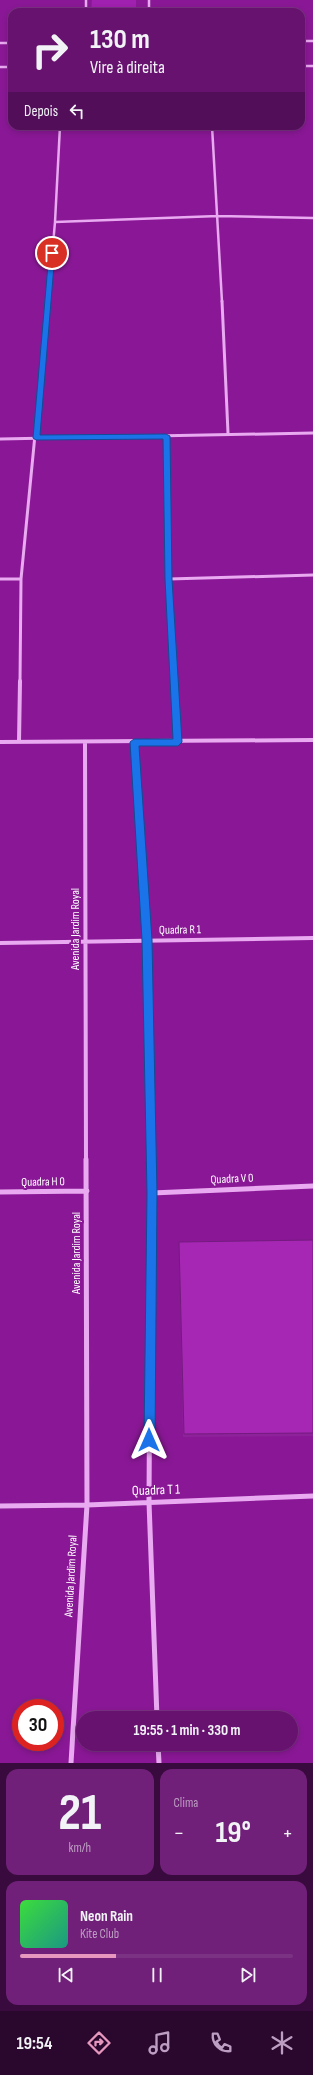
<!DOCTYPE html>
<html lang="pt">
<meta charset="utf-8">
<style>
:root{--surface:#681270;--page:#702078;--text:#f1f3f6;--muted:#bd9ec3;--line:#7b3283;--accent:#e797bd}
body{margin:0;font-family:"Sofia Sans Condensed",sans-serif;background:var(--page);color:var(--text);height:100vh;display:flex;flex-direction:column;font-size:15px;white-space:nowrap}
*{box-sizing:border-box;margin:0}
p{font-size:13px;color:var(--muted)}
.icon{flex:none;width:22px;height:22px;fill:none;stroke:currentColor;stroke-width:2;stroke-linecap:round;stroke-linejoin:round}
.map{position:relative;height:1763px;overflow:hidden}
.sheet{display:flex;flex-direction:column;gap:6px;padding:6px;background:#390a3e;flex:1}
.sheet>*{flex:none}
.guide{position:absolute;left:8px;top:8px;width:297px;height:122px;border-radius:12px;box-shadow:0 2px 6px #0003,0 0 0 1px var(--line);background:#681270;color:var(--text);overflow:hidden}
.speed{position:absolute;left:12px;top:1699px;display:flex;gap:8px;font-size:20px;font-weight:700;text-align:center}
.speed>*{display:grid;place-content:center;width:52px;height:52px;border-radius:50%;background:var(--surface);box-shadow:0 2px 6px #0003,0 0 0 1px var(--line);line-height:1}
.speed .limit{border:6px solid #d22;background:#fff;color:#111}
.pin{position:absolute;display:grid;place-items:center;width:34px;height:34px;color:#fff;margin:-17px;border:2px solid #fff;border-radius:50%;box-shadow:0 1px 4px #0007}
.me{position:absolute;width:44px;margin:-22px;rotate:0deg;stroke-linejoin:round;filter:drop-shadow(0 0 3px #0008)}
.turn{display:flex;align-items:center;gap:14px;height:84px;padding:0 16px;font-size:18px}
.turn .icon{width:52px;height:52px;stroke-width:2.5}
.turn b{display:block;font-size:28px;line-height:34px}
.then{display:flex;align-items:center;height:38px;padding:0 16px;background:#0003;gap:8px;font-size:15px}
.big{font-size:30px;font-weight:700;line-height:1.1}
.sheet .card{flex:1;display:flex;flex-direction:column;justify-content:center;gap:6px;min-width:0;padding:0 14px;border-radius:12px;background:var(--page)}
.sheet .dial{align-items:center;gap:0}
.dial b{font-size:52px;line-height:1}
.song{display:flex;align-items:center;gap:12px}
.cover{width:48px;height:48px;border-radius:6px;background:linear-gradient(135deg,hsl(120 70% 55%),hsl(170 70% 35%))}
.played{height:4px;border-radius:2px;background:linear-gradient(90deg,var(--accent) 35%,var(--line) 35%)}
.keys{display:flex;justify-content:space-around;direction:ltr}
.heat{display:flex;justify-content:space-between;align-items:center;font-size:22px;direction:ltr}
.sheet .tiles{flex:1;display:grid;gap:6px;grid-template-columns:1fr 1fr}
.card:last-child{grid-column:span 2}
.trip{position:absolute;left:76px;top:1711px;width:222px;height:40px;border-radius:20px;background:var(--surface);box-shadow:0 2px 6px #0003,0 0 0 1px var(--line);font-weight:700;line-height:40px;text-align:center}
.tab-bar{display:flex;height:64px;justify-content:space-around;align-items:center;background:#2a072d;color:var(--muted)}
.tab-bar .icon{width:28px;height:28px}
.tab-bar .active{color:var(--accent)}
.tab-bar b{font-size:18px;color:var(--text)}
.map>svg:first-child{display:block}
.green{fill:#a020af}
.lines{fill:none;stroke-linecap:round;stroke-linejoin:round}
.street-far3{stroke:#e9aaf1;stroke-width:2.5}
.street-far2{stroke:#e9aaf1;stroke-width:3}
.street-far1{stroke:#e9aaf1;stroke-width:4}
.street{stroke:#e9aaf1;stroke-width:5}
.wall{fill:#8e229b}
.building{fill:#a527b4;stroke:#741b7e}
.route{fill:#1a73e8;stroke:#114b97}
.labels{text-anchor:middle;dominant-baseline:central;stroke-width:4;stroke-linejoin:round;paint-order:stroke}
.street-label{font-size:12px;fill:#fff;stroke:#8a1896}
.near-street-label{font-size:14px;fill:#fff;stroke:#8a1896}
</style>
<div class="map">
<svg width="313" height="1763" viewBox="0 0 313 1763">
<rect width="100%" height="100%" fill="#8a1896"/>
<path class="green" d="M92,0H136V12H91Z"/>
<g class="lines">
<path class="street-far3" d="M86,0V12
M149,0V12
M301,41H313
M0,43H12
M301,66H313
M0,67H12
M212,126L222,302
M55,222L218,216L313,218
M48,302L55,222L60,126"/>
<path class="street-far2" d="M222,301L228,433
M166,436L169,579L175,682
M0,439L313,433
M0,579H21
M169,579L313,575
M20,682L21,579L48,301"/>
<path class="street-far1" d="M175,681L178,742
M0,742L313,740
M19,742L20,681
M134,742L147,940L151,1160
M85,743L86,1160
M0,943L313,938"/>
<path class="street" d="M151,1159L149,1502L157,1718
M0,1192L87,1191
M152,1193L313,1186
M0,1506L87,1505L313,1496
M158,1744L159,1763
M71,1763L87,1505L86,1159"/>
</g>
<path class="wall" d="M313,1240V1436L183,1437L179,1242Z"/>
<path class="building" d="M313,1240V1433L184,1434L179,1242Z"/>
<path class="route" d="M52,251L55,253L40,435L166,434L170,436L172,579L182,742L178,746H139L152,940L157,1193L155,1440L153,1445L149,1446L145,1445L144,1440L147,1193L142,940L130,742L134,739H173L165,579L163,439L36,440L33,438L49,253Z"/>
<g class="labels">
<g class="street-label">
<text transform="translate(75 929) rotate(-90)">Avenida Jardim Royal</text>
<text transform="translate(180 930) rotate(-1)">Quadra R 1</text>
<text transform="translate(232 1179) rotate(-3)">Quadra V 0</text>
<text transform="translate(43 1182) rotate(-1)">Quadra H 0</text>
<text transform="translate(76 1253) rotate(-90)">Avenida Jardim Royal</text>
<text transform="translate(71 1576) rotate(-87)">Avenida Jardim Royal</text>
</g>
<g class="near-street-label">
<text transform="translate(156 1490) rotate(-2)">Quadra T 1</text>
</g>
</g>
</svg>
<div class="speed"><div class="limit">30</div></div>
<div class="pin" style="left:52px;top:253px;background:#d93025"><svg class="icon" aria-label="arrive" viewBox="0 0 24 24"><path d="M6 21V4h12l-3 4 3 4H6"/></svg></div>
<svg class="me" style="left:149px;top:1440px" viewBox="-20 -20 40 40"><path d="M0-17L14 15 0 8-14 15z" fill="#1a73e8" stroke="#fff" stroke-width="4"/></svg>
<div class="trip">19:55 · 1 min · 330 m</div>
<div class="guide">
<div class="turn"><svg class="icon" aria-label="right" viewBox="0 0 24 24"><path d="M7 20v-9h11M14 6l5 5-5 5"/></svg><div><b>130 m</b>Vire à direita</div></div>
<div class="then">Depois<svg class="icon" aria-label="left" viewBox="0 0 24 24"><path d="M17 20v-9H6M10 6l-5 5 5 5"/></svg></div>
</div>
</div>
<section class="sheet">
<div class="tiles">
<div class="card dial"><b>21</b><p>km/h</p></div>
<div class="card"><p>Clima</p>
<div class="heat"><a>−</a><b class="big">19°</b><a>+</a></div>
</div>
<div class="card">
<div class="song"><i class="cover"></i><div><b>Neon Rain</b><p>Kite Club</p></div></div>
<div class="played"></div>
<div class="keys"><svg class="icon" aria-label="previous" viewBox="0 0 24 24"><path d="M18 5L8 12l10 7zM5 5v14"/></svg><svg class="icon" aria-label="pause" viewBox="0 0 24 24"><path d="M8 5v14M16 5v14"/></svg><svg class="icon" aria-label="next" viewBox="0 0 24 24"><path d="M6 5l10 7-10 7zM19 5v14"/></svg></div>
</div>
</div>
</section>
<nav class="tab-bar">
<b>19:54</b>
<svg class="icon active" aria-label="directions" viewBox="0 0 24 24"><path d="M12 3l9 9-9 9-9-9zM9 14v-3h6M13 9l2 2-2 2"/></svg>
<svg class="icon" aria-label="music" viewBox="0 0 24 24"><path d="M9 18V5l10-2v13"/><circle cx="6" cy="18" r="3"/><circle cx="16" cy="16" r="3"/></svg>
<svg class="icon" aria-label="phone" viewBox="0 0 24 24"><path d="M5 4h4l2 5-3 2q2 4 5 5l2-3 5 2v4C11 20 4 13 5 4z"/></svg>
<svg class="icon" aria-label="climate" viewBox="0 0 24 24"><path d="M12 3v18M4 7l16 10M4 17L20 7"/></svg>
</nav>
